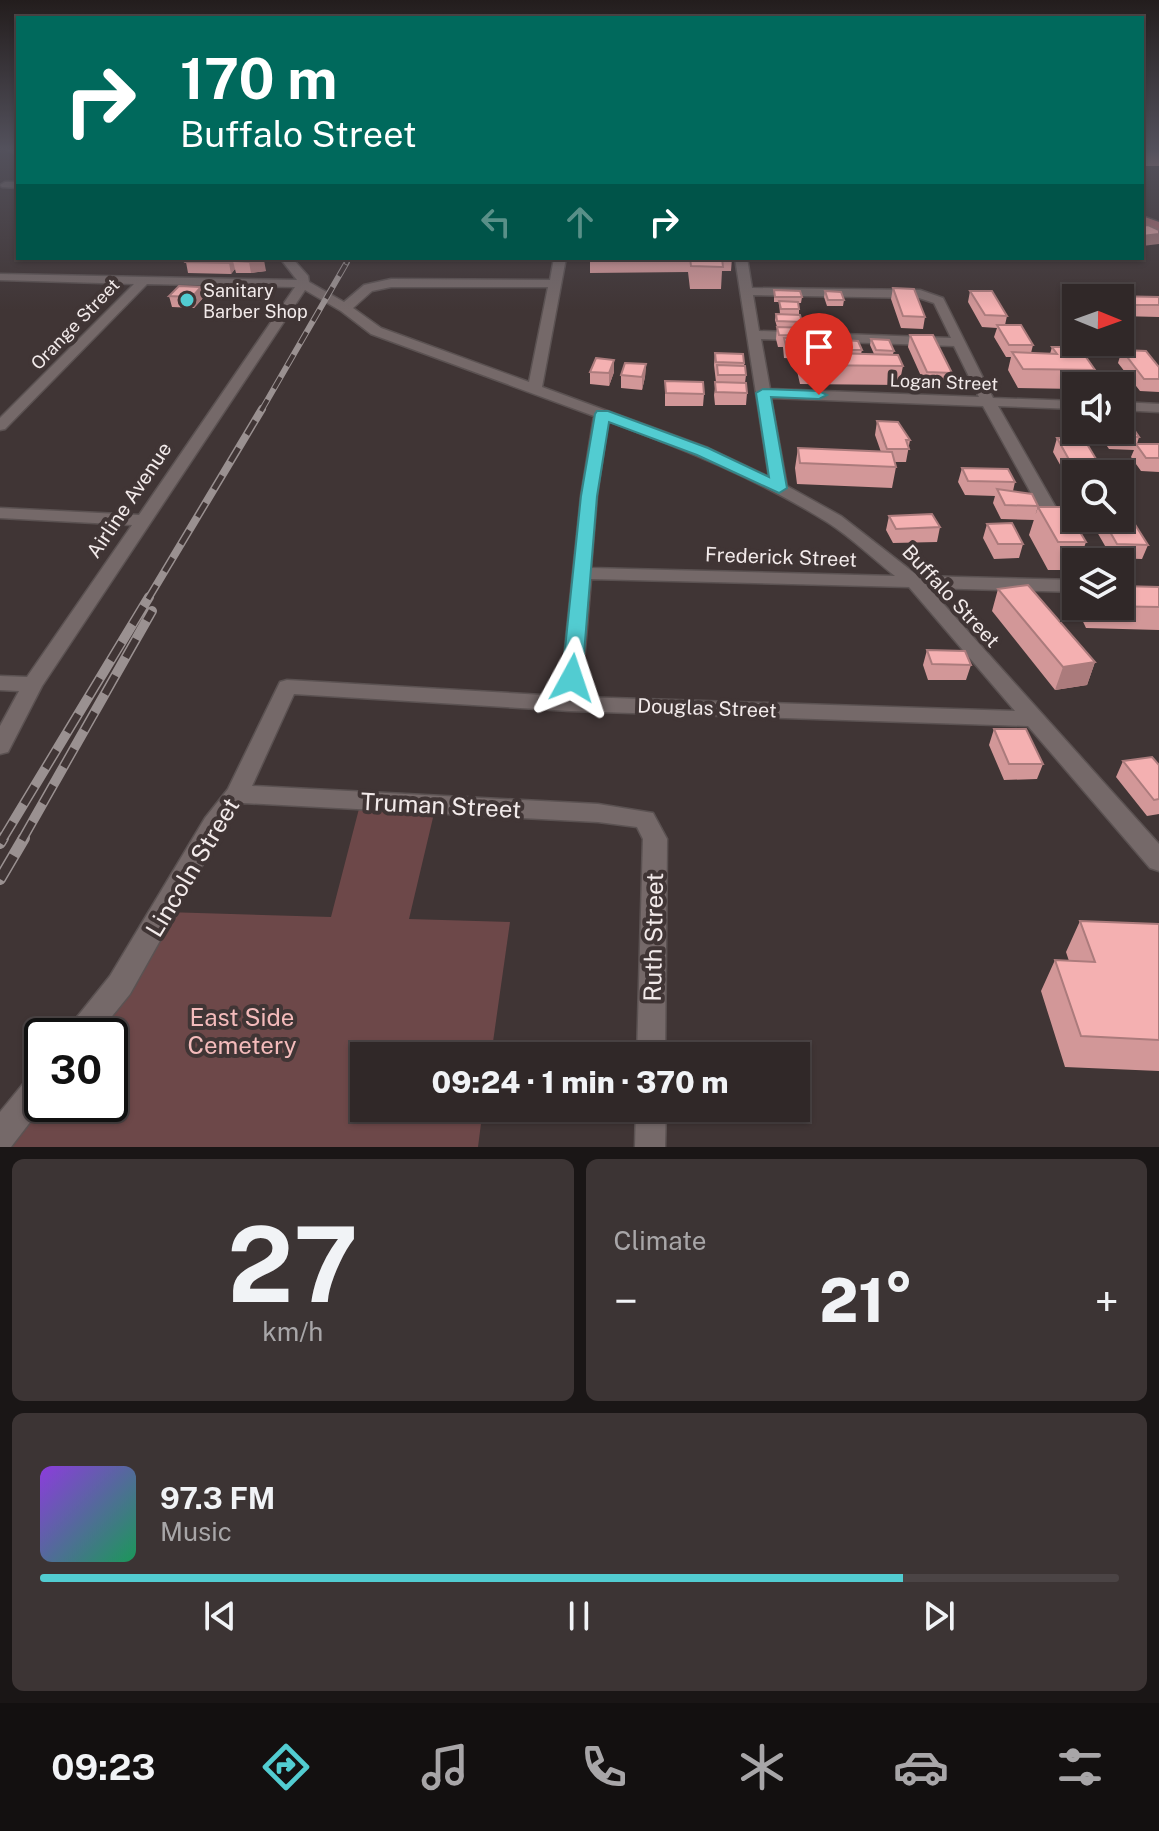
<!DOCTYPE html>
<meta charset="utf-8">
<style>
:root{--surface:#302828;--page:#3c3434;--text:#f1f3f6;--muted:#a8a6a8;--line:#4b4445;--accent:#52ccd1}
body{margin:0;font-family:"Public Sans",sans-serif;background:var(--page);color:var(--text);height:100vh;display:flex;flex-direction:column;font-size:30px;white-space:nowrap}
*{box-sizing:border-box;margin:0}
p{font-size:26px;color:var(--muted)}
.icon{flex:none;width:44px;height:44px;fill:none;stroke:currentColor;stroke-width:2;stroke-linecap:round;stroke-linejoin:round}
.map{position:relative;height:1147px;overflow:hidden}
.drawer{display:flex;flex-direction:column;gap:12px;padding:12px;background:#1a1616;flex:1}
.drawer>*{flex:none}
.hud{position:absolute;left:16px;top:16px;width:1128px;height:244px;border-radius:0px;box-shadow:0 2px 6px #0004,0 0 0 2px var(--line);background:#00695c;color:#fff;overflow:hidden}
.needle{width:52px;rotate:91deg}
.buttons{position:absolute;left:1062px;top:284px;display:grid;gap:16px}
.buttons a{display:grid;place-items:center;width:72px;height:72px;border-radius:0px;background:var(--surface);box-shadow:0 2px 6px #0004,0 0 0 2px var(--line);font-size:40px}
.speed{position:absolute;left:24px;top:1018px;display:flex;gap:16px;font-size:40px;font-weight:700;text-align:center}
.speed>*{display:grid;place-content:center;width:104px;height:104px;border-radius:50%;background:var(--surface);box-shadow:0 2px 6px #0004,0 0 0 2px var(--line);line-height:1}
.speed .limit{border:4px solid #111;border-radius:12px;background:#fff;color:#111}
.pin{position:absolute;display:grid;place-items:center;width:68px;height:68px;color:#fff;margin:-82px -34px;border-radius:50% 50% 50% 0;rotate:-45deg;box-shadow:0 0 8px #0007}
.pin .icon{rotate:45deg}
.me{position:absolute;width:88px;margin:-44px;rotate:5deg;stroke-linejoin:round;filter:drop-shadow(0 0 6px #0008)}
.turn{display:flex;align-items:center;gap:28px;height:168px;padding:0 32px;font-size:36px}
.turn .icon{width:104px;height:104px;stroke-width:2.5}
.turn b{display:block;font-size:56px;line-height:68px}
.lanes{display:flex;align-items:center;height:76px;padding:0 32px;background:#0003;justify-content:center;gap:40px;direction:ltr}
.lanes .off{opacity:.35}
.big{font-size:60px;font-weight:800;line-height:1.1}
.drawer .tile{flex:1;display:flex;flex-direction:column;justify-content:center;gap:12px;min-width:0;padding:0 28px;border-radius:12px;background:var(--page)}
.drawer .dial{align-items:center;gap:0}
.dial b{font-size:104px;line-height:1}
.song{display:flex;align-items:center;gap:24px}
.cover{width:96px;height:96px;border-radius:12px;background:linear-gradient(135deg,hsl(270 70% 55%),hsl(150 70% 35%))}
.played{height:8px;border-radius:4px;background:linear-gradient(90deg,var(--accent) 80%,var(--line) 80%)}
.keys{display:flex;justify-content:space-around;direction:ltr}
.heat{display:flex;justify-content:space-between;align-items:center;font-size:44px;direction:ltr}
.drawer .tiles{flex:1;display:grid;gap:12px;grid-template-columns:1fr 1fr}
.tile:last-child{grid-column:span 2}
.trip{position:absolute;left:350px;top:1042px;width:460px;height:80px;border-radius:0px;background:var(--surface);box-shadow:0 2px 6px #0004,0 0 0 2px var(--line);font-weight:800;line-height:80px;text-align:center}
.tab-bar{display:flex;height:128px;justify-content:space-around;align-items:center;background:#131010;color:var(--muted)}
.tab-bar .icon{width:56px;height:56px}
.tab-bar .active{color:var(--accent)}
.tab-bar b{font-size:36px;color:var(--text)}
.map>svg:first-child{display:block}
.green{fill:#6d4849}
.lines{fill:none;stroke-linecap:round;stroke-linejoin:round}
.minor-casing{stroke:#5b5252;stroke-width:3}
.secondary-casing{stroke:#5b5252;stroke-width:3}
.primary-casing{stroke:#5b5252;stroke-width:3}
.minor{fill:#756969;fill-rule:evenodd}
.secondary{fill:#756969;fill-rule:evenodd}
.primary{fill:#b87376;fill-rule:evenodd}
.rail-far4-casing{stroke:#9a9191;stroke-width:5}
.rail-far3-casing{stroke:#9a9191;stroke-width:6}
.rail-far2-casing{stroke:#9a9191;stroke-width:8}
.rail-far1-casing{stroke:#9a9191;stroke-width:10}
.rail-casing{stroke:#9a9191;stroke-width:12}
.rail-far4{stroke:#403535;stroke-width:3;stroke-dasharray:10;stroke-linecap:butt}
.rail-far3{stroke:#403535;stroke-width:4;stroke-dasharray:13;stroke-linecap:butt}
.rail-far2{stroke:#403535;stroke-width:5;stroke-dasharray:16;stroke-linecap:butt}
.rail-far1{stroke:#403535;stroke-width:7;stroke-dasharray:21;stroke-linecap:butt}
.rail{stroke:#403535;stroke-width:9;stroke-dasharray:27;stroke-linecap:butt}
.wall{fill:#d29798}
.shaded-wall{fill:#ab7b7c}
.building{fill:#f4b0b1;stroke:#ab7b7c;stroke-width:2}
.route{fill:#52ccd1;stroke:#358588;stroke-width:2}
.poi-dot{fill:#52ccd1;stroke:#403535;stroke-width:3}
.labels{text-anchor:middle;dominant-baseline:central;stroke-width:8;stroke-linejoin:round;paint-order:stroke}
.far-poi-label{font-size:18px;fill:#f2eaea;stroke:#403535;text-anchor:start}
.far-street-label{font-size:18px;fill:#f2eaea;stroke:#403535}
.street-label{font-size:20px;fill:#f2eaea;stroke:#403535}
.near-street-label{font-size:24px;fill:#f2eaea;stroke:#403535}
.near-park-label{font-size:24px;fill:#f4bbbb;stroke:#403535}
</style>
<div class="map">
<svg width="1159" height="1147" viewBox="0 0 1159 1147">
<rect width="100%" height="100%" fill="#403535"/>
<path class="green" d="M361,801L436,805L409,919L510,922L491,1056H364V1108H483L478,1147H0V1136L42,1104H110V1036H79L165,912L331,917Z"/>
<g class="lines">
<defs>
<path id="minor" d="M5,182H18V188L2,187L0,185Z
M280,258H292L308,276L309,282L344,302L364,285L391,279L550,280L554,258H566L542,387L708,448L769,477L735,258H747L752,288L920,290L943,298L993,398L1076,401V409L998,406L1087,562H1076V567L1069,562L983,406L771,398L787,486L841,516L918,576L1076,580V592L929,588L1159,844V871L1150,868L1028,726L570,711L294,694L252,786L598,804L653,813L667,839L665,1056H637L643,839L637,827L598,822L243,803L221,832L130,994L96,1036H65L69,1027L110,976L205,818L228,789L280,682L287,680L560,696L581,496L594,416L371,334L341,311L305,290L42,686L8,752L0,754V726L19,691L0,690V676L27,677L132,525L0,518V508L139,515L295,287L147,284L5,429L0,430V418L134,284L0,280V274L297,280ZM391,287H548L529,382L381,328L353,308L372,291ZM753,295L919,298L934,303L951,338L759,331ZM761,339L954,346L979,397L770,389ZM608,421C684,449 758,479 827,522C851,537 872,558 895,576L591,568L597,496ZM591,579L909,587L1015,711L581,697Z
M1120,402L1159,404V412L1120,410Z
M42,1069L44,1104L11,1147H0V1112L32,1073Z
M636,1108H666L665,1147H635Z"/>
<path id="secondary" d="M6,149H18V155Z"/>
<path id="primary" d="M1142,216L1159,222V231L1142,225Z"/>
</defs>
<use href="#minor" class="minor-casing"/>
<use href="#secondary" class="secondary-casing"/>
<use href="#primary" class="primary-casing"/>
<use href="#minor" class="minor"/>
<use href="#secondary" class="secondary"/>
<use href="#primary" class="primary"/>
<defs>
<path id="rail-far4" d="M346,264L349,258"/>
<path id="rail-far3" d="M261,411L347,262"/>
<path id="rail-far2" d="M148,599L262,409"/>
<path id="rail-far1" d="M2,840L149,597
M22,840L152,611"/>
<path id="rail" d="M0,843L3,838
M0,879L24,838"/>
</defs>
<use href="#rail-far4" class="rail-far4-casing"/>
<use href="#rail-far3" class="rail-far3-casing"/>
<use href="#rail-far2" class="rail-far2-casing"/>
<use href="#rail-far1" class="rail-far1-casing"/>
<use href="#rail" class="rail-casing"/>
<use href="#rail-far4" class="rail-far4"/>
<use href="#rail-far3" class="rail-far3"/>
<use href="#rail-far2" class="rail-far2"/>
<use href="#rail-far1" class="rail-far1"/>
<use href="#rail" class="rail"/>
</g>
<path class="wall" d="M1142,149H1159V166H1142Z
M258,258L266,271L251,273H236L235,269L231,274L188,273L186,262Z
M590,258H732L731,271H722L721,289H690L688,272L590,273Z
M201,287L203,298L194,308L172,307L169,296Z
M893,288L925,317L923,329L901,328L891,299Z
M774,290L802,297L801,303H798L799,309V315L802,322L801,327L812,336L814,347L813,353H845L842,346L843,340L862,350L861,354H874L870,345L871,339L894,351L893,354L903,366L899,385L800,384L797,371L799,359L784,358L783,347H778L776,339L777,327L775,320L776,314H780L779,302H774Z
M825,291L844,300L843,306H827L824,297Z
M970,291L1007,316L1005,325L1033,345L1031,353L1050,354L1052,347L1095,370L1091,386H1076V389L1018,388L1008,370L1011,357H1006L994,337L997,328L982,327L968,302Z
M1111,296L1159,297V317L1120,316V298H1110Z
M1076,304V321L1073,316Z
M1120,323L1129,335L1124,350L1159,367V392L1140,391L1118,363L1121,353L1099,352L1091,342H1120Z
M910,335L952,373L949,386L925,385L908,347Z
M715,353L744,363L746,375L745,383L747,393L746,405H715L714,395L716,382L714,365Z
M614,360V372L609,386L590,384V372Z
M646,364L645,377L642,390L621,388V375Z
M665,381L704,394L703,406H665Z
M877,421L910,440L906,462H894L896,467L892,488L797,484L795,468L798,448L881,452L875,435Z
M1096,430H1120L1139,437L1137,444H1159V472L1141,471L1131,457L1134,450L1109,449Z
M1057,438L1105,474H1076V490H1074L1053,452Z
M962,468L1015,482L1013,491L1038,506L1034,520L1001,519L993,503L995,496L965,495L958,482Z
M1038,507L1086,542L1079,562H1076V570H1048L1029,535Z
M889,516L940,527L937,542L893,543L886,530Z
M1089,518H1120L1148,545L1142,559L1112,558Z
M987,524L1023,544L1019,558L994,559L983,538Z
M1159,587V630L1086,628L1076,607V606H1120Z
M998,589L1095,662L1087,685L1055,690L992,611Z
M927,650L971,665L966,680H928L923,665Z
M994,729L1043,764L1037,779L1004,780L989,745Z
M1123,761L1159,765V814L1147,816L1116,777Z
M1080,921L1159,924V1071L1065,1067L1041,991L1055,960L1069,961L1066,952Z"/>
<path class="shaded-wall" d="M1159,234V244L1142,246V236Z
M233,258H240L233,261L235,269L231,274L229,263Z
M264,260L266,271L251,273L249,262Z
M201,287L203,298L194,308L192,297Z
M614,360V372L609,386V373Z
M646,364L645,377L642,390V377Z
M1095,662L1087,685L1055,690L1063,667Z"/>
<path class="building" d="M1148,225L1159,230V234L1142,236V226Z
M190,258H233L229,263L186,262Z
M236,258H258L264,260L249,262L233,261Z
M690,258H722L723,267L691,266Z
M179,286L201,287L192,297L169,296Z
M893,288L914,289L925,317L903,316Z
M774,290L800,291L802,297H775Z
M825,291L841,292L844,300H828Z
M970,291H992L1007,316L985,315Z
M1111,296L1159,297V305H1120V298H1113Z
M779,301L798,302L799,309H781Z
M776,314L800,315L802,322L777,321Z
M1120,323L1129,335L1120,334Z
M997,325H1021L1033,345H1009Z
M777,327L810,328L812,336L779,335Z
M910,335H933L952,373L927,372Z
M784,338H812L814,347L786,346Z
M871,339L889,340L894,351L876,350Z
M843,340L858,341L862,350H847Z
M1052,347H1079L1095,370L1023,369L1012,352L1057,354Z
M1122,350L1146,351L1159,367V379H1144Z
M800,352L898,355L903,366L803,365Z
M715,353L743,354L744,363L716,362Z
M596,358L614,360L609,373L590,372Z
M625,363L646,364L642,377L621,375Z
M717,365L745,366L746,375H718Z
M665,381L703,382L704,394L666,393Z
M715,382L746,383L747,393L716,392Z
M1120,412H1122L1139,437L1113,436L1109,430H1120Z
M877,421L898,422L910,440H906L909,449H887Z
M1057,438L1084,439L1105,474H1077Z
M1136,444H1159V458H1146Z
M798,448L892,452L896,467L800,463Z
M962,468L1008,469L1015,482L968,481Z
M997,489L1032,494L1038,506L1005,505Z
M1120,501L1148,545L1117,544L1102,518H1120Z
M1038,507H1065L1086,542H1058Z
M932,514L940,527L896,529L889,516Z
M1012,523L1023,544H998L987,524Z
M1028,585L1095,662L1063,667L998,589Z
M1120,586L1159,587V607L1099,606H1120Z
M927,650L965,651L971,665L932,664Z
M994,729H1026L1043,764H1009Z
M1152,757L1159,765V799L1154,800L1123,761Z
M1080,921L1159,924V1040L1081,1036L1055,960L1095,962Z"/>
<linearGradient id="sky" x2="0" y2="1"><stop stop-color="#231d1d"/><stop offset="0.48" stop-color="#53515c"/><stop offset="1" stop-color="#53515c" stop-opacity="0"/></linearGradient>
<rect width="1159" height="310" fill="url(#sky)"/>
<path class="route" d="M763,389L819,391L827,395L819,399L771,397L787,488L779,493L697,455L609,422L597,496L582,678L572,685L565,683L562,678L581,496L595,414L597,411H608L708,448L769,477L756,393Z"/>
<circle class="poi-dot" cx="187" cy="300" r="8"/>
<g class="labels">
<g class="far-poi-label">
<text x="203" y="290">Sanitary<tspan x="203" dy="21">Barber Shop</tspan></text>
</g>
<g class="far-street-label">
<text transform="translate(75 324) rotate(-46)">Orange Street</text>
<text transform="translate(944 382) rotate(2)">Logan Street</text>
</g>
<g class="street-label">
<text transform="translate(129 500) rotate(-56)">Airline Avenue</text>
<text transform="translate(781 557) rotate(2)">Frederick Street</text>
<text transform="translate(951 596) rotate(47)">Buffalo Street</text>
<text transform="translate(707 708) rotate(2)">Douglas Street</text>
</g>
<g class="near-street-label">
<text transform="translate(441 805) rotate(3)">Truman Street</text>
<text transform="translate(192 867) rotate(-59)">Lincoln Street</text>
<text transform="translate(653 937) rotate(-89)">Ruth Street</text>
</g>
<g class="near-park-label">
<text x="242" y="1017">East Side<tspan x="242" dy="28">Cemetery</tspan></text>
</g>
</g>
</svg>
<div class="buttons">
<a><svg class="needle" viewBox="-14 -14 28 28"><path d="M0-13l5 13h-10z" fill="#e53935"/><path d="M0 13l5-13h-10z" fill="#a8a6a8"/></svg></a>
<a><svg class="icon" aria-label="sound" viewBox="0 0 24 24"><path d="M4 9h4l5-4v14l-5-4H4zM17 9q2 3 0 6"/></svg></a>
<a><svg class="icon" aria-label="search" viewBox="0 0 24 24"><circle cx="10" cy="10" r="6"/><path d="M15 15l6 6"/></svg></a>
<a><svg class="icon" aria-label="layers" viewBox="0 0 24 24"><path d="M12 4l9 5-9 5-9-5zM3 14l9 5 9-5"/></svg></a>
</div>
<div class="speed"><div class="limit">30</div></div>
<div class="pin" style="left:819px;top:395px;background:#d93025"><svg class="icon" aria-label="arrive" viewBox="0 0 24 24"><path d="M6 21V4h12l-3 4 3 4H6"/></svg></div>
<svg class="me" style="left:572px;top:678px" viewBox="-20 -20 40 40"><path d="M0-17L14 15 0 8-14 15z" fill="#52ccd1" stroke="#fff" stroke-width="4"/></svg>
<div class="trip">09:24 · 1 min · 370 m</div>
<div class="hud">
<div class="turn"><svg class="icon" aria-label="right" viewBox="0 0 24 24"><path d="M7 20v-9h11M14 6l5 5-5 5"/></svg><div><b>170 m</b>Buffalo Street</div></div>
<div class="lanes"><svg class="icon off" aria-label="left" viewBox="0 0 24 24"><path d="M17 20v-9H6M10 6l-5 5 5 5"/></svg><svg class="icon off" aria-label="ahead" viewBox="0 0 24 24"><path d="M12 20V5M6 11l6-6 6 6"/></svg><svg class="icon" aria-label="right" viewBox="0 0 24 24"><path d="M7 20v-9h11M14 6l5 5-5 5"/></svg></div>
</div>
</div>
<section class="drawer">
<div class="tiles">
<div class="tile dial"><b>27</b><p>km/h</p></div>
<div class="tile"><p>Climate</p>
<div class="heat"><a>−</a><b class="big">21°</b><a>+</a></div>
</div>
<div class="tile">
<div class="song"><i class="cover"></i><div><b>97.3 FM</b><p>Music</p></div></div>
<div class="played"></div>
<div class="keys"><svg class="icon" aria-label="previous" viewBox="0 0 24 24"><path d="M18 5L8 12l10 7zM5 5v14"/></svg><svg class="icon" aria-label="pause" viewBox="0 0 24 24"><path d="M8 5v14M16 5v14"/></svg><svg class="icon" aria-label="next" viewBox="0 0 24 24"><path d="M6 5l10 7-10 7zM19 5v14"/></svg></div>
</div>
</div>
</section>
<nav class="tab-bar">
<b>09:23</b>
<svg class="icon active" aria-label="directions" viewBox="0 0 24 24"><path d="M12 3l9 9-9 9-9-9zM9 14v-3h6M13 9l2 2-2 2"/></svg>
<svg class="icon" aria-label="music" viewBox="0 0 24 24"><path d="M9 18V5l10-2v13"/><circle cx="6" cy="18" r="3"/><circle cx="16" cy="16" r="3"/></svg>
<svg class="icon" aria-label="phone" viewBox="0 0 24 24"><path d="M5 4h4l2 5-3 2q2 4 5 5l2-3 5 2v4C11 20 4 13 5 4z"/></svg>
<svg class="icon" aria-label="climate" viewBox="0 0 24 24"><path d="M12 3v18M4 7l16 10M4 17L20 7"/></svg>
<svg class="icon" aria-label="car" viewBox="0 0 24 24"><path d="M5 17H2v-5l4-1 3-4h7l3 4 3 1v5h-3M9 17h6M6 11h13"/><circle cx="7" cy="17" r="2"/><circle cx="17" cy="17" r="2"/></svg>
<svg class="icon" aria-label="filters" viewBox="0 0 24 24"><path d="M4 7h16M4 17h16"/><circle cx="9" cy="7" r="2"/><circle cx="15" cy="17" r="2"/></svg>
</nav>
